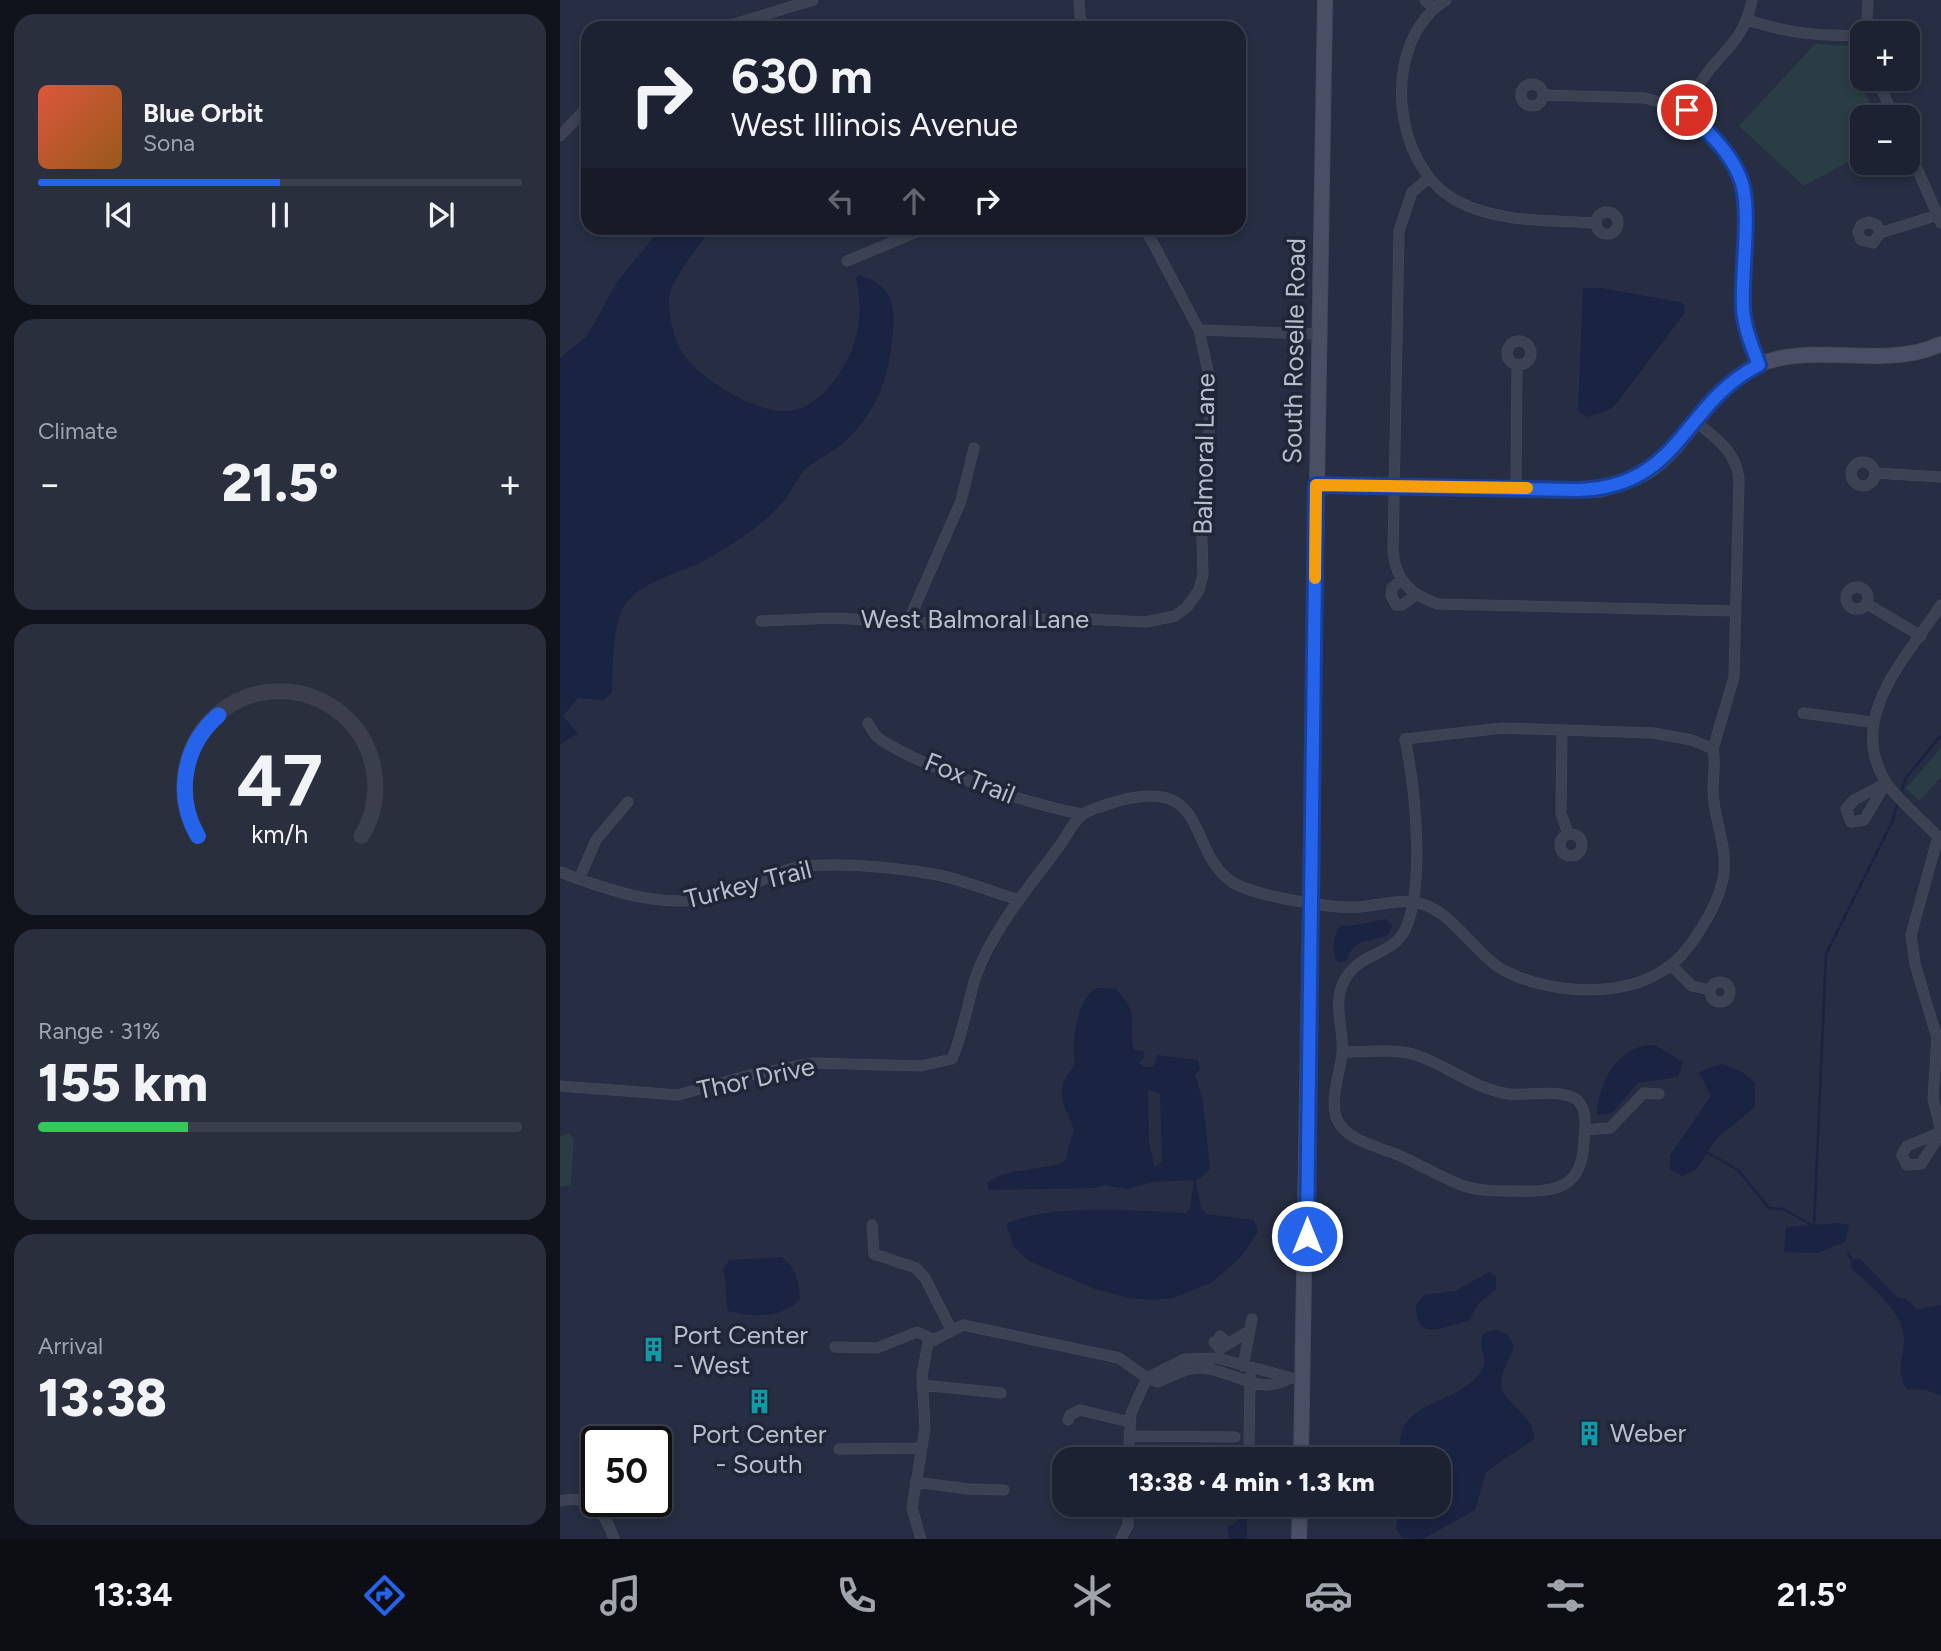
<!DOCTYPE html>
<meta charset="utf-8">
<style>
:root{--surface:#1d2232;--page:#2a2f3e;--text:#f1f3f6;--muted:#a0a4ac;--line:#3b3f4d;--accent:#2563eb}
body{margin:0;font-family:Figtree,sans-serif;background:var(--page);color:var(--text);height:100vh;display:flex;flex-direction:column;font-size:26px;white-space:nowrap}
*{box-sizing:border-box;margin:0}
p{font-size:23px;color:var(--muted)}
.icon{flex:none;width:38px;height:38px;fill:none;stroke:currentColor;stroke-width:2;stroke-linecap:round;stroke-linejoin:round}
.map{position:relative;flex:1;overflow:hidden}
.panel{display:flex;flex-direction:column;gap:14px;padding:14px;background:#10131c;width:560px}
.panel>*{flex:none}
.top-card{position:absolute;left:21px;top:21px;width:665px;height:214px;border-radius:21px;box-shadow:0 4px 10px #0003,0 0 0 2px var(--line);background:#1d2232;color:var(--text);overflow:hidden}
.buttons{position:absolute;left:1290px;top:21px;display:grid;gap:14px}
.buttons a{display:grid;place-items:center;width:70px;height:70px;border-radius:14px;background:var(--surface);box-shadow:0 4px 10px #0003,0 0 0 2px var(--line);font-size:35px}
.speed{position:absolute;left:21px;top:1426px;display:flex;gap:14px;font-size:35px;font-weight:700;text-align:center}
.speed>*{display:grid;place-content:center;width:91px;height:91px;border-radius:50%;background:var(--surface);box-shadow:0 4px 10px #0003,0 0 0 2px var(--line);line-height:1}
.speed .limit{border:4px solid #111;border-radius:10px;background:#fff;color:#111}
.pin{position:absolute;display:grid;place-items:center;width:60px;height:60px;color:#fff;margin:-30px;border:4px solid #fff;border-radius:50%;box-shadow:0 2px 7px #0007}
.me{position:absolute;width:77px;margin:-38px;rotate:0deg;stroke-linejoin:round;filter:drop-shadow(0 0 5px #0008)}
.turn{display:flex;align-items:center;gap:24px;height:147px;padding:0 35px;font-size:32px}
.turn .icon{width:91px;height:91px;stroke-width:2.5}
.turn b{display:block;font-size:49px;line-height:60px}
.lanes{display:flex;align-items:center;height:66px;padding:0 35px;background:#0003;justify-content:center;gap:35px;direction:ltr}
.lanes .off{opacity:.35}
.big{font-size:52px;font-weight:800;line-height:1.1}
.panel .tile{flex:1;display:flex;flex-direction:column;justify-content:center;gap:10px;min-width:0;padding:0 24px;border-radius:21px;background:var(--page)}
.panel .dial{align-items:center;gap:0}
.dial svg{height:182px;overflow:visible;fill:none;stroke:var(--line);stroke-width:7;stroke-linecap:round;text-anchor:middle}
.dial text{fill:var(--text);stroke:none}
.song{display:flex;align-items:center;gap:21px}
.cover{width:84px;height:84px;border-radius:10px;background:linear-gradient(135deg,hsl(10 70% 55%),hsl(30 70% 35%))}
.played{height:7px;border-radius:4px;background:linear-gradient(90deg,var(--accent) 50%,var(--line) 50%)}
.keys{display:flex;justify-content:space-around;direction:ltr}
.heat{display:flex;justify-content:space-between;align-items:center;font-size:38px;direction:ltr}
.charge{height:10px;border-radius:5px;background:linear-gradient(90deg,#34c759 31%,var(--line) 0)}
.trip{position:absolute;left:492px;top:1447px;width:399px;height:70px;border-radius:21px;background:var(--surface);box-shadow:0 4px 10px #0003,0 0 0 2px var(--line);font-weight:800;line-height:70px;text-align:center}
.tab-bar{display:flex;height:112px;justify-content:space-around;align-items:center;background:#0c0e14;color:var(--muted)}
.tab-bar .icon{width:49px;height:49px}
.tab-bar .current{color:var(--accent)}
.tab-bar b{font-size:32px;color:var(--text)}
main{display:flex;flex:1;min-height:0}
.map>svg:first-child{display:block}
.green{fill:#2a3c44}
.water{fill:#1a2342;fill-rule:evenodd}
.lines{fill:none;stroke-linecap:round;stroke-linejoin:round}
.stream{stroke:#1a2342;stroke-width:2.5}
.street-casing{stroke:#464a5c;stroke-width:11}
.secondary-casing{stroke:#464a5c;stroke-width:16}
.street{stroke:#3c4153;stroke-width:10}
.secondary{stroke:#4a4f66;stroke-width:14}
.route-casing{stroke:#184099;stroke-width:18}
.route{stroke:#2563eb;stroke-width:12}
.slow{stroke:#f59e0b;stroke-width:12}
.labels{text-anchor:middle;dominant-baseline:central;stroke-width:7;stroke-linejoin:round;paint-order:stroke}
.street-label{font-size:26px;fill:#b9bdcc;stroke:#202638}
.poi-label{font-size:26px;fill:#b9bdcc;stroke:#202638;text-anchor:start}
</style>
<main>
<section class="panel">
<div class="tile">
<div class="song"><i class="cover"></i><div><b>Blue Orbit</b><p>Sona</p></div></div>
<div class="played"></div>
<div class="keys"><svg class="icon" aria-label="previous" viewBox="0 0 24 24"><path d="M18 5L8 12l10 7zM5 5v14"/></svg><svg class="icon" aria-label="pause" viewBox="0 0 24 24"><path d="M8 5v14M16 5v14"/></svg><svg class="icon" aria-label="next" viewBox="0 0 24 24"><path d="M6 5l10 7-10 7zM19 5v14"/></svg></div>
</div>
<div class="tile"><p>Climate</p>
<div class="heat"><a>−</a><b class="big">21.5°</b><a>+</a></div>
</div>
<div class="tile dial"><svg viewBox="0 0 100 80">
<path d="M14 69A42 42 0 1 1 86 69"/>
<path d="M14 69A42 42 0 0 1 23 16" stroke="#2563eb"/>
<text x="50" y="56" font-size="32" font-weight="700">47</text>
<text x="50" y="72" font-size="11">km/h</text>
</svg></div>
<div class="tile"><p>Range · 31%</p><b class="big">155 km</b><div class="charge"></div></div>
<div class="tile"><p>Arrival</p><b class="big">13:38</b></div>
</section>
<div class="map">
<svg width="1381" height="1539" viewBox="0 0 1381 1539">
<rect width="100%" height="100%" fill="#272e43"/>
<path class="green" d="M1255,44L1296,46L1304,90L1317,117H1302V154L1244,186L1179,126Z
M1381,748V777L1359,801L1346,788Z
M9,1133L14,1139L11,1182L10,1185L0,1187V1137Z
M96,1445L102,1447L106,1483L103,1487H96Z"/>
<path class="water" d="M101,228H153C142,240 113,278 110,294C106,310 115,342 124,355C141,380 199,415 229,411C253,408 270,388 282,369C300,340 303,312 296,278L299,275C330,284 336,302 333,331C329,378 318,412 282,444C270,454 254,460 243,472C235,482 230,494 222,503C201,527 173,544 145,560C120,574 85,579 66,603C52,621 53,669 52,692L43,700L18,698L3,716L18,734L0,744V358L27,336L57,282Z
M1023,288H1041L1120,302L1125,306L1124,314L1057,403L1051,409L1028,417L1018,411Z
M826,919L832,925L828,935C810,943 794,937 787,960L779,963C771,953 772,936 781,925L790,926Z
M536,988L556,989C583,1019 566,1017 574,1050L583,1051L585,1056L579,1063L584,1067H593L597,1055L638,1060L640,1070L635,1074L643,1102L650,1170L636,1181L641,1208L646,1214L694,1220L698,1232L681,1257L651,1283L613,1298L593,1300L568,1298L535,1289L469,1261L454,1247L446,1224C490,1203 577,1211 626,1213L630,1207L634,1180L592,1182L567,1189L544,1185L535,1188L429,1190L427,1183C446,1167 482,1172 505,1161L514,1130C505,1102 491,1094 515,1065C511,1043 516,1001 536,988ZM588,1090L600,1094L602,1161L595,1168L589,1143Z
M1095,1045L1123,1062L1118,1077L1078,1083L1052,1113L1037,1115C1037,1084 1059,1043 1095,1045Z
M1161,1064L1181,1071L1195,1083V1107L1156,1139L1137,1169L1122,1176L1110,1169V1155L1151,1096L1139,1072Z
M1279,1223L1289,1225L1285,1242L1258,1253L1224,1252L1226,1227Z
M222,1257C236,1269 239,1281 240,1299C222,1319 193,1317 168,1311C164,1294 168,1283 163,1270L169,1260Z
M1300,1259L1338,1298L1346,1299L1357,1309L1381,1305V1396L1366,1390L1347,1389C1332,1368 1348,1353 1343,1331C1337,1306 1309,1285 1291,1268V1260Z
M929,1272L936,1276V1289L918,1304L909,1321C886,1324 856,1346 856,1305L864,1295L895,1291Z
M935,1329L947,1334L954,1346C951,1358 941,1371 941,1383C940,1401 976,1416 974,1439L926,1472L915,1510L863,1539L842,1538L836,1528L840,1505H878V1460L843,1459C824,1394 913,1409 925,1361L921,1344L923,1334Z
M684,1507L691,1512L687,1519V1539H669L667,1527L676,1523Z"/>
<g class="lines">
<path class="stream" d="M1342,790L1346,778L1381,735
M1148,1153L1178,1170L1209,1208L1223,1209L1254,1226
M1254,1226L1266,954L1331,824L1338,803
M1288,1253L1293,1262"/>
<defs>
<path id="street" d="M519,0L521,28
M865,0L873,8
M886,0C820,41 830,167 899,202C940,223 990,220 1036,223
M1188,20C1227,33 1261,37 1302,35
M161,28L253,0
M1306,33L1308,0
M1317,79L1334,117
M961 95a11 11 0 1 1 22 0a11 11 0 1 1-22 0Z
M983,95L1085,98L1127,110C1132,100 1136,89 1142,80C1164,48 1183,43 1192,0
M1127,110C1148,131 1173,154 1181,183C1192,216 1181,272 1183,307C1185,328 1192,346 1199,364
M0,136L28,107
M1348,148L1381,223
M869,178L852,192L839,231L833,552C836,581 851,595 878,604L1174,611
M1036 223a11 11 0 1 1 22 0a11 11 0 1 1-22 0Z
M1320,233L1317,225L1309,222L1301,225L1298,232L1301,240L1313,243L1320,233L1381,214
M287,261L366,228
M639,330L758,334
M947 353a12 12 0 1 1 24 0a12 12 0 1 1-24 0Z
M1135,421C1156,438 1177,452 1179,480L1174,677L1153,749
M1291 474a12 12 0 1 1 24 0a12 12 0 1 1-24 0Z
M1315,473L1381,477
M956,488L957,365
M841,580L832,588L831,595L836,605H842L856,595
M1286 598a11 11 0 1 1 22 0a11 11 0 1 1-22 0Z
M1307,604L1361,636
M201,621L272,618L409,625L503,618L586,622L615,616L627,607L639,590L643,575L641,507L650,422L648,371L639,330L585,228
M348,622L401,501L414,448
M1243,713L1311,722
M308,723C311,729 315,736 321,740C370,770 466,804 522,814
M1002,732L1001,813L1008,834
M1326,783L1304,820L1291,822L1286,809L1294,800Z
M1000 845a11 11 0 1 1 22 0a11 11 0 1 1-22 0Z
M1378,837L1351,935L1355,964L1377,1038L1373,1099L1381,1131
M1378,837C1362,819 1339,802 1326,782C1285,718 1347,657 1381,605
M0,872C58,894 114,913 175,892C197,884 222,868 245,866C286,863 332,867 373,874C402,879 431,892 459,900
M19,879L36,840L68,802
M1111,965L1132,986L1150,990
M1150 992a10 10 0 1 1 20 0a10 10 0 1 1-20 0Z
M783,1052C806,1052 834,1048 856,1055C889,1066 914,1089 949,1094C967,1096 1002,1088 1017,1100C1028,1110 1025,1127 1024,1140C1023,1191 994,1192 952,1191C936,1191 919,1191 904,1186C884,1179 866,1168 847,1159C825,1147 786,1144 776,1117C770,1097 780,1074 782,1054C785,1025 768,999 790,972C806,952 834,954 846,928C865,883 855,786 845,739L943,728L1093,733L1132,740L1153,749
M0,1086L118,1095L190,1075L254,1063L361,1066L392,1059C403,1033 407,1006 415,979C431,930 471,885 501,844C507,835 514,821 522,815C529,809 546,805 555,802C651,774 626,851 672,882C694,896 773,909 799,907C816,906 836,899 853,902C893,907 913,955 947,972C994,995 1070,999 1112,964C1126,953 1136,937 1145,922C1154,907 1162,890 1164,872C1167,845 1153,817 1153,790C1153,775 1156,763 1153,749
M1025,1130L1050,1128L1084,1093L1099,1094
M1381,1132L1361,1164L1347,1165L1342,1155L1347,1146Z
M312,1225L314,1254L356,1268L365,1278L392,1331
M660,1336L668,1344
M654,1342L660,1349L689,1331
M275,1347L317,1348L357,1332L375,1340
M683,1366L692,1319
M728,1379C697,1397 671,1368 639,1368C625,1368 610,1377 598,1382L587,1378L625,1359L657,1358L743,1381
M362,1385L441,1393
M508,1420L510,1415L520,1410L570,1422
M569,1436L675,1437
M279,1449L361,1448
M689,1449L690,1376
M355,1482L408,1489L444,1490
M0,1501C30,1493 46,1514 54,1539
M361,1539L352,1508L365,1428L362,1375L368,1343L403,1325L559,1358L587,1378L571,1413L568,1460
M561,1539L568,1525V1505"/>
<path id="secondary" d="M756,485L1039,490C1058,485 1078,479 1094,467C1132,438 1151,387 1196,366C1250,340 1323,371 1381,344
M741,1460L765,0
M739,1539L740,1505"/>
</defs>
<use href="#street" class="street-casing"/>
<use href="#secondary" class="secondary-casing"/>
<use href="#street" class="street"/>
<use href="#secondary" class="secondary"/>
</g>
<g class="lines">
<defs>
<path id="route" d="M747,1236L756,485L1016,490C1122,488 1121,404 1199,365C1192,346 1184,328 1183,308C1181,272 1191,216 1182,183C1173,154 1147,131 1127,110"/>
</defs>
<use href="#route" class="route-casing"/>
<use href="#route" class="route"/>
<path class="slow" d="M755,578L756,485L967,488"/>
</g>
<defs>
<symbol id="building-bare" viewBox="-9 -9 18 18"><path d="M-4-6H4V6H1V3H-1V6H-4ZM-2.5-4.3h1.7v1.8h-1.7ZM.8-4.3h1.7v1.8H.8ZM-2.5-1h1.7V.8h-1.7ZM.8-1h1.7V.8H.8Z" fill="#0f9aa8" stroke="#202638" stroke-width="2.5" paint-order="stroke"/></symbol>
</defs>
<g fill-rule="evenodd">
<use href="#building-bare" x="76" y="1332" width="35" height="35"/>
<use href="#building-bare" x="182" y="1384" width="35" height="35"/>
<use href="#building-bare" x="1012" y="1416" width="35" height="35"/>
</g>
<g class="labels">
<g class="street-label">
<text transform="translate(734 351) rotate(-89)">South Roselle Road</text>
<text transform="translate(644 454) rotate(-89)">Balmoral Lane</text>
<text x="415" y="619">West Balmoral Lane</text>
<text transform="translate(410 778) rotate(22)">Fox Trail</text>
<text transform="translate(188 884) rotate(-14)">Turkey Trail</text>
<text transform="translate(196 1078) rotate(-12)">Thor Drive</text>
</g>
<g class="poi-label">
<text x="113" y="1335">Port Center<tspan x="113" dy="30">- West</tspan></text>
<text x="1050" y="1433">Weber</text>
<text x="199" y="1434" text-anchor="middle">Port Center<tspan x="199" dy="30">- South</tspan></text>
</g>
</g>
</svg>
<div class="buttons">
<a>+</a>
<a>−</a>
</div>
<div class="speed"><div class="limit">50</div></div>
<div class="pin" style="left:1127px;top:110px;background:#d93025"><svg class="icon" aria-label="arrive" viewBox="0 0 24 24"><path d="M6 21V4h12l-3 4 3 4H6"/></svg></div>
<svg class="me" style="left:747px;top:1236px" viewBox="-20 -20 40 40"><circle r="17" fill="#2563eb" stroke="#fff" stroke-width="3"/><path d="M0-11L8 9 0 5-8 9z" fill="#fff"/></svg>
<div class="trip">13:38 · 4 min · 1.3 km</div>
<div class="top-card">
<div class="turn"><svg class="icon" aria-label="right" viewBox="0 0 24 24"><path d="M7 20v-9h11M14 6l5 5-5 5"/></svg><div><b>630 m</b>West Illinois Avenue</div></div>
<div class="lanes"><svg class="icon off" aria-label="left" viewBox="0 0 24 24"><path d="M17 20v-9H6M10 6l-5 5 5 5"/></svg><svg class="icon off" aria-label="ahead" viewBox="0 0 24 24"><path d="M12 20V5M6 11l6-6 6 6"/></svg><svg class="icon" aria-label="right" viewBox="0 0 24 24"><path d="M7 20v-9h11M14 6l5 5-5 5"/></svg></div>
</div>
</div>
</main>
<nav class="tab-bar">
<b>13:34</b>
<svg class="icon current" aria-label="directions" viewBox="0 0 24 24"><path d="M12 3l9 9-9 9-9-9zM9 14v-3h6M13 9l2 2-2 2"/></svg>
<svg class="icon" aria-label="music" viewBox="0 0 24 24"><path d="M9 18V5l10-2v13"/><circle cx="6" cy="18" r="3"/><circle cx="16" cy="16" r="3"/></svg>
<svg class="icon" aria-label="phone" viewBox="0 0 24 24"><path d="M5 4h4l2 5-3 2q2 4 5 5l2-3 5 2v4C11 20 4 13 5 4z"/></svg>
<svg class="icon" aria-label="climate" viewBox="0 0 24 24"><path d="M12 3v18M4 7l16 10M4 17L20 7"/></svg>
<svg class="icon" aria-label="car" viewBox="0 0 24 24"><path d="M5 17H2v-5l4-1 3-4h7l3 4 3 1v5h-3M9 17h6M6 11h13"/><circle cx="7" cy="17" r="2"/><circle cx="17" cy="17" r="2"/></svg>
<svg class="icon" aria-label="filters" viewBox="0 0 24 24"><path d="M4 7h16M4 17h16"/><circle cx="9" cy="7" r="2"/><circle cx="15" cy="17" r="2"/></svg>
<b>21.5°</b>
</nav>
